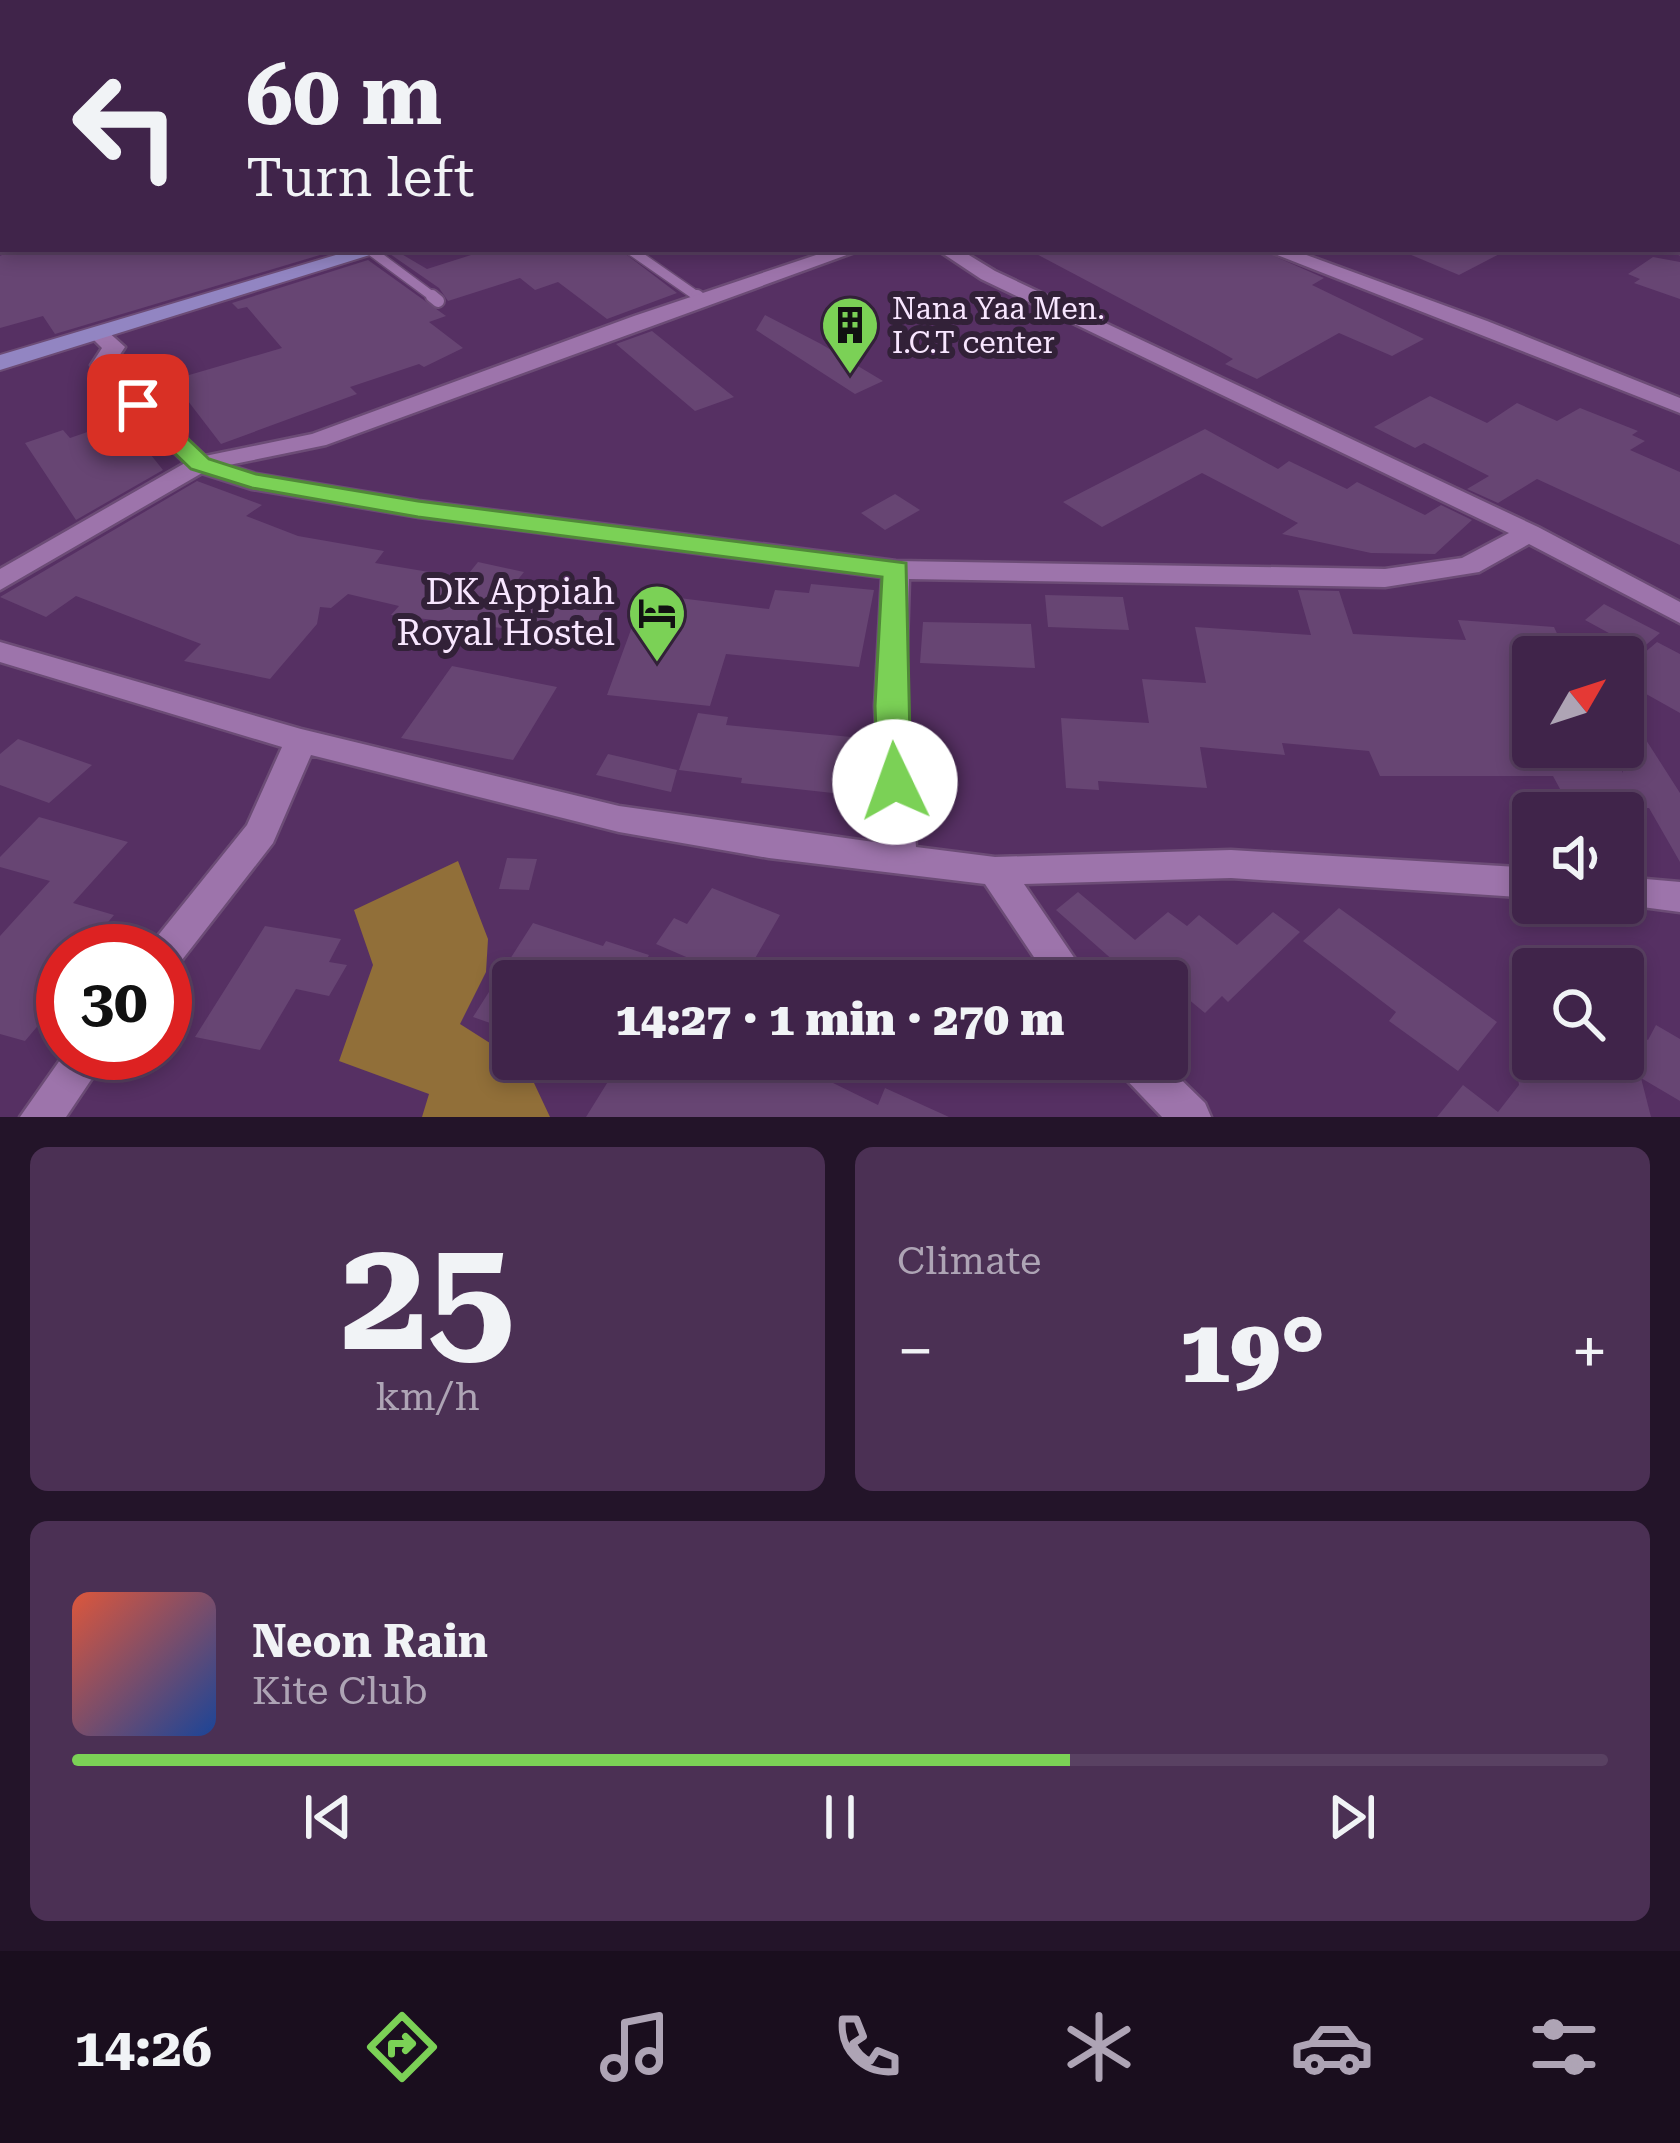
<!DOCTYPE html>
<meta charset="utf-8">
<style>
:root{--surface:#40244a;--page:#4b3054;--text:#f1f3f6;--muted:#aea4b5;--line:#594162;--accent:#7bd156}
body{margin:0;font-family:"Roboto Serif",serif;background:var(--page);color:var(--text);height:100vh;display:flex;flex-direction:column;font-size:45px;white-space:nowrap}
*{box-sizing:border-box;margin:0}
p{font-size:39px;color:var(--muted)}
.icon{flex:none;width:66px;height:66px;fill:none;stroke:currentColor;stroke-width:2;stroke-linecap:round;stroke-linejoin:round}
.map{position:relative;height:1117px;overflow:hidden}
.sheet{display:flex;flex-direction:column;gap:30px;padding:30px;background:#231429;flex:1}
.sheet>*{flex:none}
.banner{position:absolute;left:0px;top:0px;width:1680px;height:252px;box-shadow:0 6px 18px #0003,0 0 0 3px var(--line);background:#40244a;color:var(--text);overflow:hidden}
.needle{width:78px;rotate:51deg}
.buttons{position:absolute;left:1512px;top:636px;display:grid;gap:24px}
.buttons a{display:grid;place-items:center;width:132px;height:132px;border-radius:12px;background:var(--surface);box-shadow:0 6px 18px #0003,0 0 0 3px var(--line);font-size:60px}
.speed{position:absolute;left:36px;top:924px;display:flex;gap:24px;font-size:60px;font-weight:700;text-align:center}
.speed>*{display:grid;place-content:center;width:156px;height:156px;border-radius:50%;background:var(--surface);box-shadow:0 6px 18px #0003,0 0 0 3px var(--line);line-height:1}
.speed .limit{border:18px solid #d22;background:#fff;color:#111}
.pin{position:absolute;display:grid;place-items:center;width:102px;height:102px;color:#fff;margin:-51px;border-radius:24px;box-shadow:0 6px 18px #0006}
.me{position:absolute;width:132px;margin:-66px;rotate:357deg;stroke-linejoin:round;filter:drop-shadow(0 0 9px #0008)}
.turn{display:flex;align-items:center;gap:42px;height:252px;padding:0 48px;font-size:54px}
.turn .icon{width:156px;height:156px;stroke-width:2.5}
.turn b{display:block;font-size:84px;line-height:102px}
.big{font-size:90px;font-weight:800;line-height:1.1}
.sheet .card{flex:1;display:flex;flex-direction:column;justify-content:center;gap:18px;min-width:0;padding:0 42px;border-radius:18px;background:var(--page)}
.sheet .dial{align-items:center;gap:0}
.dial b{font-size:156px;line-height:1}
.song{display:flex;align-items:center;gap:36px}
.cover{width:144px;height:144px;border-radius:18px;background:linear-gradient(135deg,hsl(10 70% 55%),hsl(220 70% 35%))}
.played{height:12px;border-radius:6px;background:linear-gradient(90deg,var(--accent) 65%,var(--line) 65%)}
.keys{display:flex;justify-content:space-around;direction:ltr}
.heat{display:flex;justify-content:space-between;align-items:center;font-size:66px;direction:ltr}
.sheet .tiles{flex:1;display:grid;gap:30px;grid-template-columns:1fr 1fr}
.card:last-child{grid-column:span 2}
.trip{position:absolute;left:492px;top:960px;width:696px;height:120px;border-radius:12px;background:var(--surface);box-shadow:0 6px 18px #0003,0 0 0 3px var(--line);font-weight:800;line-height:120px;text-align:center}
.menu{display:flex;height:192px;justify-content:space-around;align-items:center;background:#1a0e1e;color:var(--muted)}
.menu .icon{width:84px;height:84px}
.menu .selected{color:var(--accent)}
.menu b{font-size:54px;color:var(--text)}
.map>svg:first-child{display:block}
.built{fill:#633871}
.forest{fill:#916f39}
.building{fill:#674573}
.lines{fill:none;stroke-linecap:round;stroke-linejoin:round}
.lane-far1-casing{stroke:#6c4c76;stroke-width:12}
.lane-casing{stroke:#6c4c76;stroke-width:16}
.street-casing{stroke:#6c4c76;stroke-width:5}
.secondary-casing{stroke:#6c4c76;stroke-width:4}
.lane-far1{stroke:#9d74ab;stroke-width:9}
.lane{stroke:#9d74ab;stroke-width:12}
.street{fill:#9d74ab;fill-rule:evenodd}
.secondary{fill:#9285c2;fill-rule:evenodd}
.route{fill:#7bd156;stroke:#508838;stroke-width:3}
.labels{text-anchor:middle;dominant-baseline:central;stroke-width:12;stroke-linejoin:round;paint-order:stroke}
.far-poi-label{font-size:30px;fill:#f8e6ff;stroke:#322138;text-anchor:start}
.poi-label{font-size:36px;fill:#f8e6ff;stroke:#322138;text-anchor:end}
</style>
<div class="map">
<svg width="1680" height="1117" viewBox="0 0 1680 1117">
<rect width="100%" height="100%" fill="#563063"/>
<path class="built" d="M890,0H1680V237L1677,3Z"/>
<path class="forest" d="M458,861L488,939L486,972L460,1024L526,1066L550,1117H422L429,1094L339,1061L373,965L354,910Z"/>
<path class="building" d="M14,249H340L55,334L43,316L0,328V256Z
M393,249L427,269L490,249H619L677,293L607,319L558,282L535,290L520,278L448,301L439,288L390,254Z
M1027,249H1258L1324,278L1312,285L1424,339L1392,356L1339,333L1257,379L1225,364L1233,359L1212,347Z
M1397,249H1509L1459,275Z
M1653,257L1680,262V299L1634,283L1640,279L1628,274Z
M368,260L446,316L429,322L463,348L424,367L419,364L350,387L357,394L221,444L188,401L165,408L148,387L282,348L247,307L238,309L232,303Z
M765,315L821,344L883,381L855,394L756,330Z
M652,331L734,397L695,411L616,344Z
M1430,396L1487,423L1517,403L1557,421L1580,408L1638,431L1632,435L1645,441L1630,450L1680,472V545L1537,479L1498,503L1467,489L1489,476L1424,443L1415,448L1374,427Z
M96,429L116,455L143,445L163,470L76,520L25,443L63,430L70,438Z
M1205,429L1278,469L1289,461L1347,489L1357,482L1425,515L1441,505L1472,520L1435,554L1371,553L1282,534L1298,523L1202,473L1102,527L1063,502Z
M197,481L262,505L246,516L298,536L384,551L375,563L465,578L478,562L524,572L504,597L605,608L587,638L391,615L399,606L348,594L331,608L320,607L317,624L270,679L184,661L201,644L76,596L46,617L0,597Z
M895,494L920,510L885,530L861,513Z
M811,584L874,590L859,667L726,654L710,706L607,695L640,605L661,607L671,597L769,609L775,590L809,593Z
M1298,590L1339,591L1353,634L1466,640L1458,620L1554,627L1568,657H1533V747H1611L1623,773V704L1680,793V862L1649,808H1602L1592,790L1560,789L1553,776H1380L1369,751L1282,743L1285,755L1200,747L1207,788L1098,781L1099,790L1066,788L1061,718L1149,723L1142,679L1206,683L1195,627L1311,635Z
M1045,595L1123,597L1129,630L1048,627Z
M1604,604L1660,633L1640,650L1585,620Z
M923,622L1031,624L1035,668L920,663Z
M1657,642L1680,654V713L1623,681V671Z
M452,666L557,687L513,760L401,738Z
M698,713L728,717L726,725L851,737L842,794L741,783L742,778L679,770Z
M18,739L92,765L49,803L0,785V754Z
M608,754L677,770L671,792L596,775Z
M39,817L128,842L73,903L114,915L84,951H63V996L25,1041L0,1034V936L50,881L0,867V857Z
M507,858L537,859L529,890L499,889Z
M712,888L780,915L742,981L656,944L674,918L687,924Z
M1078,892L1135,940L1168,912L1187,926L1199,915L1237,945L1273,912L1300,932L1228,1002L1222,996L1205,1013L1147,965L1132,977L1056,910Z
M1339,908L1497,1022L1458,1071L1389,1021L1396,1012L1303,941Z
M533,923L603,946L606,941L649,955L635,981H513V1031L473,1017Z
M265,926L341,939L329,962L347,965L329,996L296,989L260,1050L195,1037Z
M1656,1025L1680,1039V1101L1641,1078L1651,1117H1437L1463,1085L1498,1112L1519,1085L1515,1059H1623V1026L1648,1040Z
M622,1059H784L878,1105L885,1088L949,1117H586Z"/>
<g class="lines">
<defs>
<path id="lane-far1" d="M629,249L701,299
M371,251L436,299"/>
<path id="lane" d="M432,296L438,301
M697,296L702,300"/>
<path id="street" d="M867,0H886L889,3H870Z
M0,93L3,94V107L0,106Z
M0,130H3V140H0Z
M3,239V249H10L0,252Z
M1677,240L1680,241V253L1670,249H1677Z
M834,249H863L326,445L229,465L256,474L419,501L896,561L1385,569L1462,558L1509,533L981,279L936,249H959L995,271L1538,527L1680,602V623L1529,544L1479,572L1385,587L909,579L905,706L916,847L995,857L1231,850L1533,868V898L1231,878L1024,884L1090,981H1050L985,884L769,858L619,832L311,755L273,843L178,965L165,970V951H148L152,943L247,825L282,747L0,662V642L301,729L619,806L881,843L875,706L882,577L419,517L252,489L202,473L0,590V569L185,463L99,381L91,365L102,348L88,334L92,330H106L125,347L113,365L117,373L205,456L312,434L634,316Z
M1262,249H1290L1487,321L1680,398V413Z
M1623,877L1680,882V912L1612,903H1623Z
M65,1053H109L66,1117H20Z
M1113,1059H1160L1205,1103L1211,1117H1162L1119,1072Z"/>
<path id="secondary" d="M968,0H986L966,3Z
M356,249H389L0,370V355Z"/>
</defs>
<use href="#lane-far1" class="lane-far1-casing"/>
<use href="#lane" class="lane-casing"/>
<use href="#street" class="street-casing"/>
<use href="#secondary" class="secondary-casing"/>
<use href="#lane-far1" class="lane-far1"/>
<use href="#lane" class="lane"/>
<use href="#street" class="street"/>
<use href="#secondary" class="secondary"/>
</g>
<path class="route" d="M130,400H147L209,459L256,474L418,501L906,563L911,782L895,795L878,782L875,706L882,577L418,517L252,488L191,469L130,410Z"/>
<defs>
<symbol id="building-pin" viewBox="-11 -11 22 30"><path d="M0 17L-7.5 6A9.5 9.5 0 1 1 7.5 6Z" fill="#7bd156" stroke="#322138"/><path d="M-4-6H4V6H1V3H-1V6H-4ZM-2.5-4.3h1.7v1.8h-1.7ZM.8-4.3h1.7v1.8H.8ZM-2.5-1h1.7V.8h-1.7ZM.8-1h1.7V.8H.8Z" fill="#111"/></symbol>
<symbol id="hotel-pin" viewBox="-11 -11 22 30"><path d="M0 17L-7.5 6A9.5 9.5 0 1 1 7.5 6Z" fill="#7bd156" stroke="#322138"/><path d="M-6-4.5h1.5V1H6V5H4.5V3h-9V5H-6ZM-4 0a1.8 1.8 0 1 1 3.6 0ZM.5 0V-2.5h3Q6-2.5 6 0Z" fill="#111"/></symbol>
</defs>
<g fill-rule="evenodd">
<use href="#building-pin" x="817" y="292" width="66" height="90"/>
<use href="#hotel-pin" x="624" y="580" width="66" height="90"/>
</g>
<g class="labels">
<g class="far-poi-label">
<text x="892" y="308">Nana Yaa Men.<tspan x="892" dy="34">I.C.T center</tspan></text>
</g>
<g class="poi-label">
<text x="615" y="592">DK Appiah<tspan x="615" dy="41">Royal Hostel</tspan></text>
</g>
</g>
</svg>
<div class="buttons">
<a><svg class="needle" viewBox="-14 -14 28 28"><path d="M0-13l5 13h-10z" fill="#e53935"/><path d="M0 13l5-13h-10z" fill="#aea4b5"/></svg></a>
<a><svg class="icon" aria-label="sound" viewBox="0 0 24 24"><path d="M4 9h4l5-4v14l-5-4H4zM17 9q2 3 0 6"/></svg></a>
<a><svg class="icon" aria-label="search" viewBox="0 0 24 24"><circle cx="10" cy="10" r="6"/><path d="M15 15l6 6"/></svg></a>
</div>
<div class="speed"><div class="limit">30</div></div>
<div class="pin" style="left:138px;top:405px;background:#d93025"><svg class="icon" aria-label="arrive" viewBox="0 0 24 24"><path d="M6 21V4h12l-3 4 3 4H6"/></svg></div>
<svg class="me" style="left:895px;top:782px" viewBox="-20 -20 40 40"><circle r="19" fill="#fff"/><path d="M0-13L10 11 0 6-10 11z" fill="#7bd156"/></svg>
<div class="trip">14:27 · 1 min · 270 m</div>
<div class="banner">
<div class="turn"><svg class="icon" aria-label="left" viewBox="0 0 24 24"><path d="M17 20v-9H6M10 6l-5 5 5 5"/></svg><div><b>60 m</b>Turn left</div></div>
</div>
</div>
<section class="sheet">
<div class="tiles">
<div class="card dial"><b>25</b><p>km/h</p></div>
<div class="card"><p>Climate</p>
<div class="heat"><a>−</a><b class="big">19°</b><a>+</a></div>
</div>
<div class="card">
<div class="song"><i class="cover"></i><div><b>Neon Rain</b><p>Kite Club</p></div></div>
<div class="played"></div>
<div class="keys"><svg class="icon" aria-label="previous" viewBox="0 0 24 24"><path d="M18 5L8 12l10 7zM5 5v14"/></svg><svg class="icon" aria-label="pause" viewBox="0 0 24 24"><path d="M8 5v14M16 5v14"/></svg><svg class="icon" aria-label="next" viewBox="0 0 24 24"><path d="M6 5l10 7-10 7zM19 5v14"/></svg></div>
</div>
</div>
</section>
<nav class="menu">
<b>14:26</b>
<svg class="icon selected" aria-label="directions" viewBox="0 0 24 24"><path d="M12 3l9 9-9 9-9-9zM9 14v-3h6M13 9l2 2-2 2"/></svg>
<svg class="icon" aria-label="music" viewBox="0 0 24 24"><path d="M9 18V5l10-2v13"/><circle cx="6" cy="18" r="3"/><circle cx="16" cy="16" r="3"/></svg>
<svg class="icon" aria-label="phone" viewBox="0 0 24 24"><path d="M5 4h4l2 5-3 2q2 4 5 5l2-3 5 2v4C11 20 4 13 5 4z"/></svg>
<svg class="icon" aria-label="climate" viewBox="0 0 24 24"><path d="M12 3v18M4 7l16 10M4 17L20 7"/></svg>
<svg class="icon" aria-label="car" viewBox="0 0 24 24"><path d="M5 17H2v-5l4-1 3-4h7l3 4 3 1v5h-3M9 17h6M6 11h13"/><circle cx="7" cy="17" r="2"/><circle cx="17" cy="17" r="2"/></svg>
<svg class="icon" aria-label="filters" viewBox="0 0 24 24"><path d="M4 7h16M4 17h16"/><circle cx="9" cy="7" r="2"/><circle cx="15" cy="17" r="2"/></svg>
</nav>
